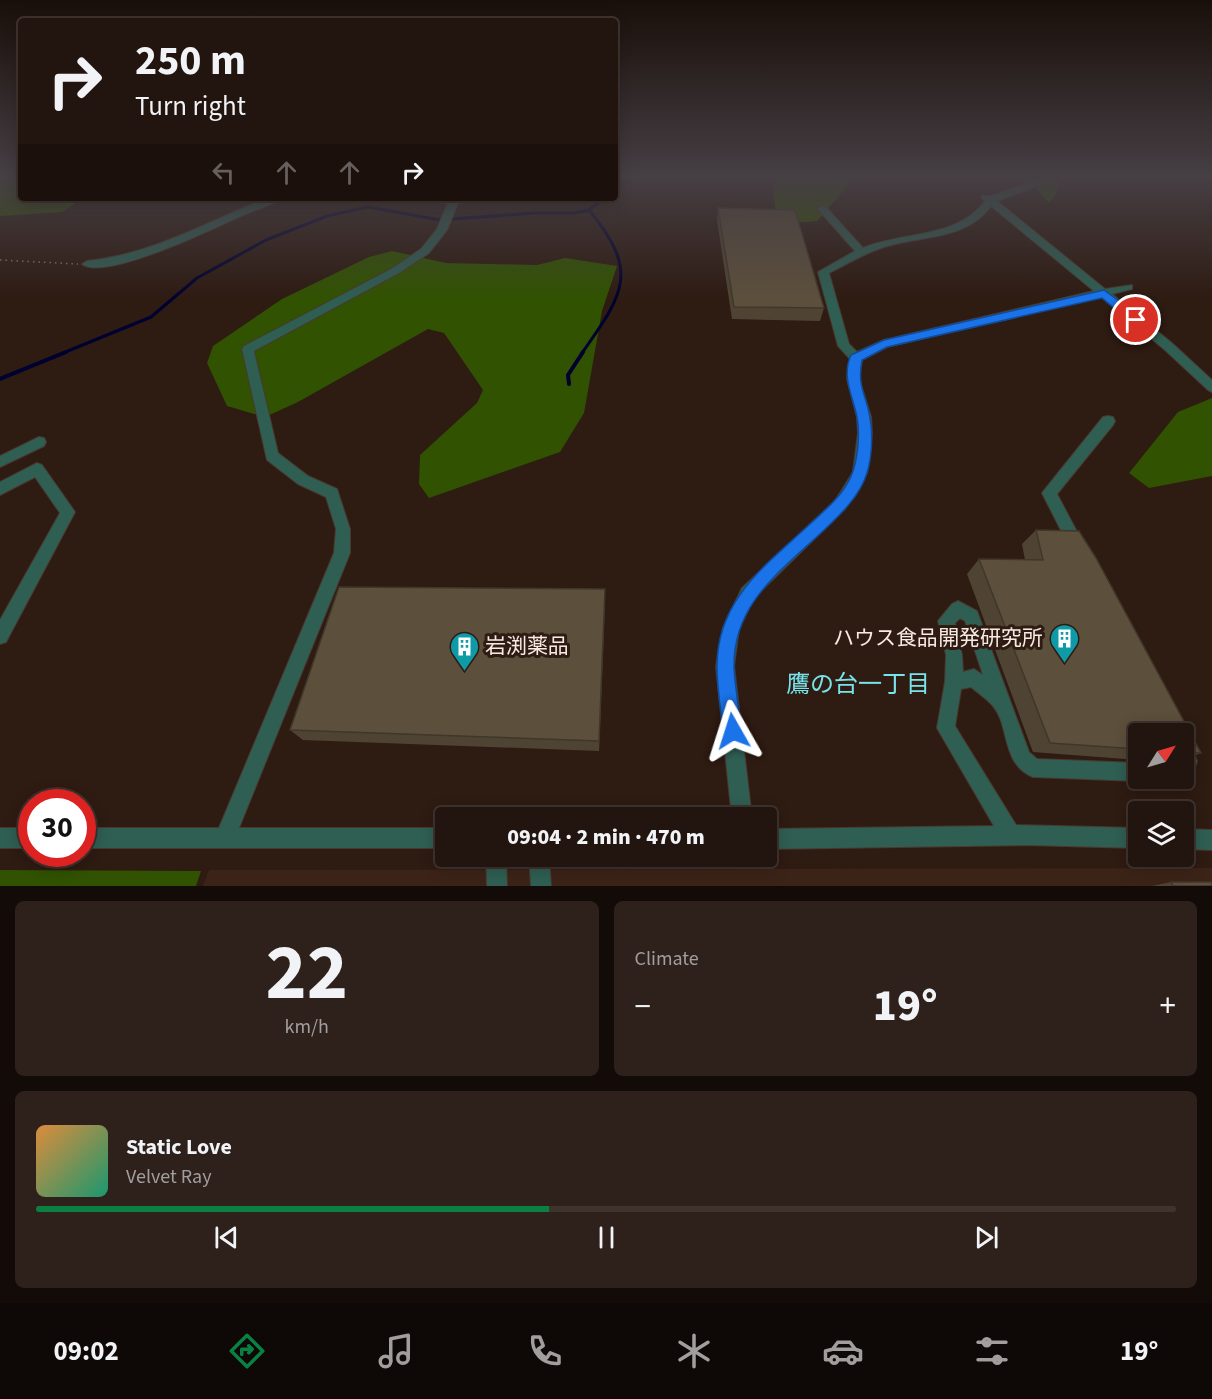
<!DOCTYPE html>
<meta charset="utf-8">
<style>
:root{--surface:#22140e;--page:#2e211c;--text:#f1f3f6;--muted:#a29e9e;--line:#3f332e;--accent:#0b8043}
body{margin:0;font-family:"Source Sans 3","Noto Sans JP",sans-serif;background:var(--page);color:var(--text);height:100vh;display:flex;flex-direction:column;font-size:22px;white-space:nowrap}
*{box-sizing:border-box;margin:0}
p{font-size:20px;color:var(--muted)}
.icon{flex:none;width:33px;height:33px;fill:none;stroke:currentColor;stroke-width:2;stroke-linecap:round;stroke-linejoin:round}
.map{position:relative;height:886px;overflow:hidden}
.panel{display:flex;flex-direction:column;gap:15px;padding:15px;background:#130b08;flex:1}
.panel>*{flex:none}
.banner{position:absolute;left:18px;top:18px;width:600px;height:183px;border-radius:6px;box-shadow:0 3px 15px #0003,0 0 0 2px var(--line);background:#22140e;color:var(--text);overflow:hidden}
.needle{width:39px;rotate:53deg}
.controls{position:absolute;left:1128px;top:723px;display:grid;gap:12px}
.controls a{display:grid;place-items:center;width:66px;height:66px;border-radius:6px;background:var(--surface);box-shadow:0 3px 15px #0003,0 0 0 2px var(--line);font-size:30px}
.speed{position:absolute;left:18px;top:789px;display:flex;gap:12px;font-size:30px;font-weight:700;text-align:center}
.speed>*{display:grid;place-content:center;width:78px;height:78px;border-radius:50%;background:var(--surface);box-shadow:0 3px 15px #0003,0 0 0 2px var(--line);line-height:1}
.speed .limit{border:9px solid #d22;background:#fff;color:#111}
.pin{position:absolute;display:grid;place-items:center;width:51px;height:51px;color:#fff;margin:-26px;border:3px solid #fff;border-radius:50%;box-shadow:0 2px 6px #0007}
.me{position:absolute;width:66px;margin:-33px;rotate:354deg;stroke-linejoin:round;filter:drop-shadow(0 0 4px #0008)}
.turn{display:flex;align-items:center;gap:21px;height:126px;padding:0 18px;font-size:27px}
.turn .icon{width:78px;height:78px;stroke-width:2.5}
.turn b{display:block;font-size:42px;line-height:51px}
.lanes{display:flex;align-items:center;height:57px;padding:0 18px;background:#0003;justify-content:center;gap:30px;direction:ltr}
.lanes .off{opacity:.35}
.big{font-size:45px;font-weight:800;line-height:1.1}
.panel .widget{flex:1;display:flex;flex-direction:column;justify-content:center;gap:9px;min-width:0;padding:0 21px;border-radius:9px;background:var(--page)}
.panel .dial{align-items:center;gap:0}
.dial b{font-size:78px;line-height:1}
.song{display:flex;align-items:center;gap:18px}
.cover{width:72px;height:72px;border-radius:9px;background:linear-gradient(135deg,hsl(30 70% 55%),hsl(160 70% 35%))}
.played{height:6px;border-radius:3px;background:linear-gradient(90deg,var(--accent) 45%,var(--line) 45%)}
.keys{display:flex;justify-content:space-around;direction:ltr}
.heat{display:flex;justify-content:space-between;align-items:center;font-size:33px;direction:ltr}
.panel .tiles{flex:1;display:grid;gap:15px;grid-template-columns:1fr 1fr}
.widget:last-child{grid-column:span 2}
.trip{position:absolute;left:435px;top:807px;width:342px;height:60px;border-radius:6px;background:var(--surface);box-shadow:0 3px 15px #0003,0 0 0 2px var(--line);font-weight:800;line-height:60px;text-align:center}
.tab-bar{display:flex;height:96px;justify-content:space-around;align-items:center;background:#0e0806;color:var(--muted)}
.tab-bar .icon{width:42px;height:42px}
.tab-bar .active{color:var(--accent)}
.tab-bar b{font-size:27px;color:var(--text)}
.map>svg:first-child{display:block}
.built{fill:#3c2318}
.green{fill:#315201}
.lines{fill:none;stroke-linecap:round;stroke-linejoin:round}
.stream-far1{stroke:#000030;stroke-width:3}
.stream{stroke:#000030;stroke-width:4}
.minor-casing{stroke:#4a382f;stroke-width:2}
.path{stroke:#85746d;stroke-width:1.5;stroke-dasharray:1.5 4;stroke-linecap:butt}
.minor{fill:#2f5e52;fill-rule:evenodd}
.wall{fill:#4f4434}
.shaded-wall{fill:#40372a}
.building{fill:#5c4f3c;stroke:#40372a;stroke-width:1.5}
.route{fill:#1a73e8;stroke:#114b97;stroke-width:1.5}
.labels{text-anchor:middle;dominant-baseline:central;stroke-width:6;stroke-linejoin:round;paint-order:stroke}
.near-poi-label{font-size:21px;fill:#f7e9e3;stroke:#2e1b12;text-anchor:end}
.near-neighbourhood-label{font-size:24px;fill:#77e3eb;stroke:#2e1b12}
</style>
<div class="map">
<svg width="1212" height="886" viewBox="0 0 1212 886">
<rect width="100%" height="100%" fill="#2e1b12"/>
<path class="built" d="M1212,868V886H203L209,870Z"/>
<path class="green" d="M777,176H856L817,221L792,223L777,218L772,185Z
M1012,176H1061L1056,194L1049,203L1036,188Z
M21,179V198H84L62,212L0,216V183Z
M392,251L446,263L537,265L565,258L617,266L602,311L584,413L560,452L429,498L419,484L420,455L477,403L483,390L444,333L428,329L298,402L265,417L227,406L207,363L213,346L282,299L369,257Z
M1212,398V476L1149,488L1129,473L1178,412Z
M0,870L201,871L196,886H0Z"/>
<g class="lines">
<path class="stream-far1" d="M615,188L639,176
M63,353L151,317L197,278L266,240L327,216L368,207L440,220L535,213H574L589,210
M582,353C624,293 640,272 589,210L604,198"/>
<path class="stream" d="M0,379L66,352
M569,384L568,375L583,352"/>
<defs>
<path id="minor" d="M1040,176H1050L1040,185L997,201L1105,289L1132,285V289L1112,294L1173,344L1212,380V392L1208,390L1165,350L1101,297L887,347L862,360L859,379L871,417L872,433L867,473L845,509L754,598L739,629L734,666L752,818H732L716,666L723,628L742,588L835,501L853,472L858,433L857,417L847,379L850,359L838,346L818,272L855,251L817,208L825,206L863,248C903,231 957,239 985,201L981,197L983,195L991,196L1034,181ZM991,206L1094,291L884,340L857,352L849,344L829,273C847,264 865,253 884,247C921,235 966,241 991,206Z
M267,198H281C271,206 255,210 243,215C217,227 104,282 82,264L87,261C153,254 207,222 267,198Z
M423,198H471L458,203L447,230L429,253L399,273L254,351L278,453L308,476L337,489L350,529V553L239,828H446V848H82V828H219L334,553L336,529L326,497L298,484L267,460L242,349L244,346L391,269L421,249L437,229L448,203L428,201Z
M1108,416L1113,417L1115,421L1113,425L1057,494L1084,545L1081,550L1076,552L1071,550L1042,493L1103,417Z
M39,437L44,438L46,442L44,446L0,467V456Z
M37,463L42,465L75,512L6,642L0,644V620L60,513L35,477L0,495V482Z
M958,601L977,611L1029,752L1037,759L1138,763V778H1145L1138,781L1033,777C1001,764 1010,726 993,706C987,699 978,693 971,687L961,689L955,726L1016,825L1138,828V848L1027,845L766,849V829L994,826L937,728L945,682L946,655L938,621L952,604ZM960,618L965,621L983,675L974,669L963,672L962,655L955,623Z
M1184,744L1191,746L1197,761L1191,780L1184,782L1177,778H1184Z
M0,828H32V848H0Z
M1184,829L1212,830V850L1184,849Z
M486,856H506L507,886H487Z
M529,856H549L551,886H531Z"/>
</defs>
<use href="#minor" class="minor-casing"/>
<path class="path" d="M0,260L78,264"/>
<use href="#minor" class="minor"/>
</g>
<path class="wall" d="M718,208L824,308L820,321L732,319L717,220Z
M1036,530L1201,753L1184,760V734H1138V760L1033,752L967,574L979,559L1025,560L1022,544Z
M605,603L599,751L303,740L290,730Z
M1171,882L1212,886H1152Z"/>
<path class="shaded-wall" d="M605,589V603L599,751V741Z"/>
<path class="building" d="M718,208L795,210L824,308L734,307Z
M1036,530L1079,531L1096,558L1201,753L1184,752V734H1138V749L1050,743L979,559L1043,560Z
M339,587L605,589L599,741L290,730Z
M1171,882H1212V886H1173Z"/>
<linearGradient id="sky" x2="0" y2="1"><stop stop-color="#190f0a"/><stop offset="0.59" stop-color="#463f44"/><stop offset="1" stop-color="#463f44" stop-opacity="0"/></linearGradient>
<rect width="1212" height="300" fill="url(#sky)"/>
<path class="route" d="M1104,290L1141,317V323H1132L1102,298L887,347L862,360C857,388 866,393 870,418C873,434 872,457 867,473C860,496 840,515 823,531C781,571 733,603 734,667C735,688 739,710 742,731L739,738L733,740L726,738L723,731C721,710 717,688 717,668C716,600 766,565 810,524C826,509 846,493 853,471C858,456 860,433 857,417C853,396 841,377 851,355L884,340Z"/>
<defs>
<symbol id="building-pin" viewBox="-11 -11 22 30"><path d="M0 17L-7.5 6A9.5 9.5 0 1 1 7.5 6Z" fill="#0f9aa8" stroke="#2e1b12"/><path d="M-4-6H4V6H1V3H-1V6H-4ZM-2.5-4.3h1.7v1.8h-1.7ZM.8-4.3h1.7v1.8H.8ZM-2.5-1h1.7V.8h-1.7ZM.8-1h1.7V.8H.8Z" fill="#fff"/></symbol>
</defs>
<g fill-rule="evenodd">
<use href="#building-pin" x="1048" y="622" width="33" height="45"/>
<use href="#building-pin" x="448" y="630" width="33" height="45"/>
</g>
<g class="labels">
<g class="near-poi-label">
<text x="1043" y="638">ハウス食品開発研究所</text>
<text x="485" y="646" text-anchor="start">岩渕薬品</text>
</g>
<g class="near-neighbourhood-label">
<text x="858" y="684">鷹の台一丁目</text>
</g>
</g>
</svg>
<div class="controls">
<a><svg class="needle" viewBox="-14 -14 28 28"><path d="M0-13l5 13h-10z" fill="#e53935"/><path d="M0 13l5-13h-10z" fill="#a29e9e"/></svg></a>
<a><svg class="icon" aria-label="layers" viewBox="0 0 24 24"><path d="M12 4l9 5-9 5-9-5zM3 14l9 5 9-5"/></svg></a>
</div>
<div class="speed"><div class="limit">30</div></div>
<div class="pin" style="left:1136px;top:320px;background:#d93025"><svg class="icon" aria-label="arrive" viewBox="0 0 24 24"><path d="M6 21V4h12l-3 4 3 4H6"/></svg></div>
<svg class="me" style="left:733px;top:731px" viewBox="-20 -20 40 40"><path d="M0-17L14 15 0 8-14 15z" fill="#1a73e8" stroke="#fff" stroke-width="4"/></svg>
<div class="trip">09:04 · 2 min · 470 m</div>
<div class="banner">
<div class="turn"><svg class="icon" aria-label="right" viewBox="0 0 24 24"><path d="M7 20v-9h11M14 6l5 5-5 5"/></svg><div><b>250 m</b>Turn right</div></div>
<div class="lanes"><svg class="icon off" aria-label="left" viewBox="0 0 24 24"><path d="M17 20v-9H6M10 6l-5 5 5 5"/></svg><svg class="icon off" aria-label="ahead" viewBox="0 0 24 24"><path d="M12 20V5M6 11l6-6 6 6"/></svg><svg class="icon off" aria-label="ahead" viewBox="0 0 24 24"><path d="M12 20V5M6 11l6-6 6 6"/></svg><svg class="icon" aria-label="right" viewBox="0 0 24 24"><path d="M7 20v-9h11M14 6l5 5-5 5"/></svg></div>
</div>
</div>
<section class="panel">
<div class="tiles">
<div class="widget dial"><b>22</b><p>km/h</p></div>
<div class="widget"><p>Climate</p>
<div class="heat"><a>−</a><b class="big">19°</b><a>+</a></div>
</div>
<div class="widget">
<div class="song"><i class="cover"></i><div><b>Static Love</b><p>Velvet Ray</p></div></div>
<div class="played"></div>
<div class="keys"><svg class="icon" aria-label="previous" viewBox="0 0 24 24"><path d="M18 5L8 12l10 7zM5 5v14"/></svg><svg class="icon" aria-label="pause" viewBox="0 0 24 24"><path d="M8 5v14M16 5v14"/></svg><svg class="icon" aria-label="next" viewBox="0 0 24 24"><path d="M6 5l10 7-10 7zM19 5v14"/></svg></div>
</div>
</div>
</section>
<nav class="tab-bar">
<b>09:02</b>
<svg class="icon active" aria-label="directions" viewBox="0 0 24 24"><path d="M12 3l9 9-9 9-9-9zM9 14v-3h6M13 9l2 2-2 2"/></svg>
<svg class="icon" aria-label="music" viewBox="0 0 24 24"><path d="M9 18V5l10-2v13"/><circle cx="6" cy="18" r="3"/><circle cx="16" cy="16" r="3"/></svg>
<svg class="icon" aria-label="phone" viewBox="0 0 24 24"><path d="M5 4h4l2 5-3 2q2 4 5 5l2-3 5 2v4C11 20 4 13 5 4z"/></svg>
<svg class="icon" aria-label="climate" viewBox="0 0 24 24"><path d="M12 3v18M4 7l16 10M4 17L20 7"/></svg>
<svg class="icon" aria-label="car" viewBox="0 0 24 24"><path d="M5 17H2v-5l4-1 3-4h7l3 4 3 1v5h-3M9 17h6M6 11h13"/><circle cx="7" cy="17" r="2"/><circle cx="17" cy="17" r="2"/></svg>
<svg class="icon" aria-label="filters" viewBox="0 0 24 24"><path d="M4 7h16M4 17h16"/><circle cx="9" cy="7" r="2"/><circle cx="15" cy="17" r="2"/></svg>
<b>19°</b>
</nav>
